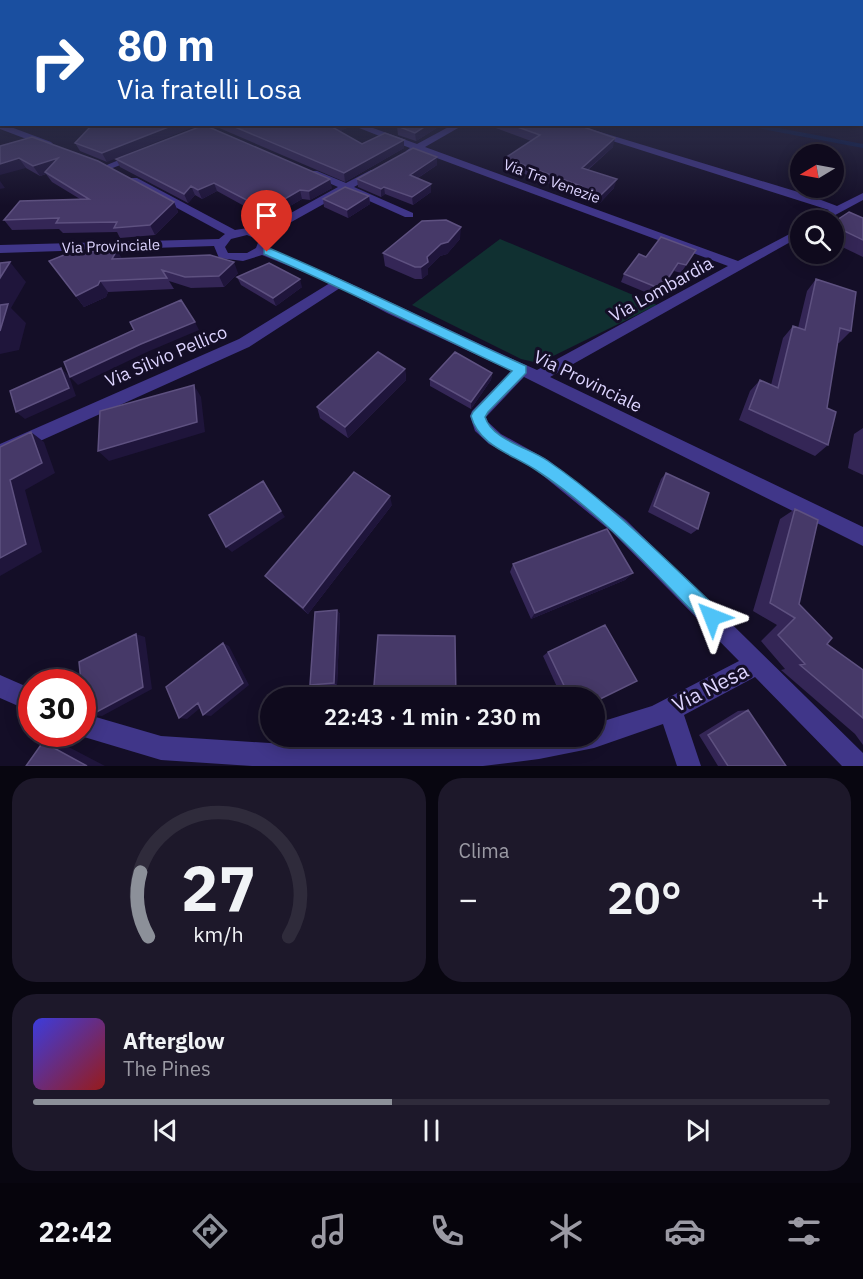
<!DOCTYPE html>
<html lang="it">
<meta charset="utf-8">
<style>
:root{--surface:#0f0a1d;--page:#1d182a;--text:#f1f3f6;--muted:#9b9aa4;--line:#2f2b3b;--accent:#8c9099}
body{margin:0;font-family:"IBM Plex Sans",sans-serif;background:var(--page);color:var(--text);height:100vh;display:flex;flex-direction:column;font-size:22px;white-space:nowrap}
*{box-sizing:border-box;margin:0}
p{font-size:20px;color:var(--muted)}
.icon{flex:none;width:33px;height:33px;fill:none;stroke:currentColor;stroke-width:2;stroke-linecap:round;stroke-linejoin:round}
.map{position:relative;height:766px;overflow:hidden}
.sheet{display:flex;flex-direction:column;gap:12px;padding:12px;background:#080610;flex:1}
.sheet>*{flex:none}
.guide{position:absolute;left:0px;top:0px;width:864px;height:126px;box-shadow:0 3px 15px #0003,0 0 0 2px var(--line);background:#1a4fa0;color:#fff;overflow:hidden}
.needle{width:39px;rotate:260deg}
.controls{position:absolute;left:790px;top:144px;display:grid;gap:12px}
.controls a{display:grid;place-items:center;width:54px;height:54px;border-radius:50%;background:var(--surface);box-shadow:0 3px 15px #0003,0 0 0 2px var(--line);font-size:30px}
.speed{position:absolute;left:18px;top:669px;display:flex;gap:12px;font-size:30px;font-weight:700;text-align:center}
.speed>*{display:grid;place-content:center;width:78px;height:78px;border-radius:50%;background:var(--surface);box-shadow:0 3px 15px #0003,0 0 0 2px var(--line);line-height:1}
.speed .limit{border:9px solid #d22;background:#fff;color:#111}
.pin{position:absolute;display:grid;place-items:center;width:51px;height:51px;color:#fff;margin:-62px -26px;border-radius:50% 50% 50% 0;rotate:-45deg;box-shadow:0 0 6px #0007}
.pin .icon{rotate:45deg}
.me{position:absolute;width:66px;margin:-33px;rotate:315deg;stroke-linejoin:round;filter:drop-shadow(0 0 4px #0008)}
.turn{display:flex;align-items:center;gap:21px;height:126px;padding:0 18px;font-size:27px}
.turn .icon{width:78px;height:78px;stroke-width:2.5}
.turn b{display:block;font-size:42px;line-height:51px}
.big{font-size:45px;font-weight:600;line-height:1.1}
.sheet .tile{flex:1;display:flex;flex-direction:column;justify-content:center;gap:9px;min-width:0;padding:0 21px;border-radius:24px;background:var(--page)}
.sheet .dial{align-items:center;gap:0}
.dial svg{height:156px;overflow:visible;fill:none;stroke:var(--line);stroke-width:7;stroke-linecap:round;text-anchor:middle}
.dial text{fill:var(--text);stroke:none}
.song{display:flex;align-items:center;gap:18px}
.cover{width:72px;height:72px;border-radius:9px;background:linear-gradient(135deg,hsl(240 70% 55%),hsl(0 70% 35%))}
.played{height:6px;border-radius:3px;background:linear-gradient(90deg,var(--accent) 45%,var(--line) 45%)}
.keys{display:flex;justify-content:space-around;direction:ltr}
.heat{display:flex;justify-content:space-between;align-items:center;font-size:33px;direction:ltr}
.sheet .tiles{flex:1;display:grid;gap:12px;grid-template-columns:1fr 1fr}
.tile:last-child{grid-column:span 2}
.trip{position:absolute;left:260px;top:687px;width:345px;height:60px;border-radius:30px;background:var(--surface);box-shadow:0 3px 15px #0003,0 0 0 2px var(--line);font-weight:600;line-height:60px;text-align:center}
.dock{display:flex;height:96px;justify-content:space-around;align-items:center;background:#06040c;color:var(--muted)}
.dock .icon{width:42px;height:42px}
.dock .on{color:var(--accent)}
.dock b{font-size:27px;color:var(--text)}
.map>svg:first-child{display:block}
.green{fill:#103031}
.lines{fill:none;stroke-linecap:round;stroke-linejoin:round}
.stream{stroke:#071847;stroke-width:4}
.minor{fill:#403689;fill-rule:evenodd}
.wall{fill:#342656}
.shaded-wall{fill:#1f153b}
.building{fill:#463968;stroke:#5e5180;stroke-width:1.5}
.route{fill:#4fc3f7;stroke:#337fa1;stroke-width:1.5}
.labels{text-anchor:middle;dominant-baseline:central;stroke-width:6;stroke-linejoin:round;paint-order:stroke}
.far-street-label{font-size:15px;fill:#ddd4ff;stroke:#140e27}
.street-label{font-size:18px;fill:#ddd4ff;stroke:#140e27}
.near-street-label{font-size:21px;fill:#ddd4ff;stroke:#140e27}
</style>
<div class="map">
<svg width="863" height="766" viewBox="0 0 863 766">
<rect width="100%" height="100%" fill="#140e27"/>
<path class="green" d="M500,239L657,305L545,360L534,362L521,359L412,305Z"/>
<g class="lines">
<path class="stream" d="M747,124L863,146"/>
<path class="minor" d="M0,123L51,142L53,144L45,146L0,129Z
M206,124H219L194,136L187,134Z
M349,124H362L417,144L454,124H465L425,147L738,261L801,228V236L550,377L863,527V546L524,377L486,417L488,422L501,434L548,460L626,520L863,753V766H842L755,677L684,715L701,766H677L663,724L594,748L539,759L483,766H252L161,760L74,734H82V713L161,736L285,744L458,745L527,736H594V724L652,706L739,661L612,532L536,470L489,444L475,431L470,416L472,411L511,371L387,313L340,288L249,347L0,459V444L239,339L330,283L262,255L243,261L219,258L214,246L0,253V245L219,239L225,234L129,182V178H137L235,230L248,228L258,231L338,187L311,175V171H317L346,183L371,170H377V174L354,187L413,213V217H405L347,191L268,235L271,238L268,248C359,285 447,330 537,370L728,266L418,151L408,153L406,151L410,148ZM247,235L259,240L256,248L247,253H228L225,247L231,239Z
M559,124H574L808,195L837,206L863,193V200L826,220H814L829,210Z
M138,152L143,155L141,157L110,169L102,167Z
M0,675L32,689V712L0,698Z"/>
</g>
<path class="wall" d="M93,124L107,162L80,151L75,143Z
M216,124H349V127L340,131L362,144L404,140V148L345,182L217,127Z
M401,124H443L416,141L398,135L397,126Z
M485,124H575L613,147L588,170L614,188L598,205L576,197V194L504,166L505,158L531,141Z
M805,124H832L830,128Z
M0,146L174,202L178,212L155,235L120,238L117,232L63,233L59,229L12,230L4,220L80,199L52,182L46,174L40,176L26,168Z
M116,159L332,188L310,200L302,199L268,219L217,191L202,199L195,195L188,203L120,167Z
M437,165L418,178L431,192L413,205L385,194L381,197L358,187L357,179Z
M369,196L370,204L348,218L324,207L323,199Z
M863,218V257L834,243V222Z
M460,239L447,254L440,256L428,268V274L422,279H415L385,266L383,253Z
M696,250L681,273L674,271L657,297L621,282L624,274L646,257Z
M122,258L238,273L224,287L191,288L169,281L174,289L108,292L106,297L84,307L49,261Z
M237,277L302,287L276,306L241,285Z
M816,279L851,331L839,343H837L827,408L828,445L815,456L739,420L750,391L760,380L771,385L783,338L793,326L798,328L807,291Z
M405,369L406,380L348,438L320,418L317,407Z
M492,373L491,380L471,409L430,386V379Z
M863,428V475L848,468L854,434Z
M666,473L698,529L691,534L648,512L661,479Z
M392,505L308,614L272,583L265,576Z
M795,509L799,604L827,644L863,670V745L855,734L781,670L785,669L761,641L777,625L753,611L780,519Z
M513,564L633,573L625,580L531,619L510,572Z
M337,610L340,614L337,685L314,687L310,685Z
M548,652L594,698H562L543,656Z
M748,710L786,766H718L699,735L738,711Z"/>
<path class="shaded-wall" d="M176,124H201L107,162L102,153Z
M336,124H349V127L333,135L332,127Z
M429,124H443L416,141L415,133Z
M615,138L613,147L580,176L582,168Z
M404,140V148L345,182L344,173Z
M437,157V165L410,183V175Z
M19,158L26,168L0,175V164Z
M58,158L64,168L40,176L33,166Z
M330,179L332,188L310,200L309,191Z
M617,179L614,188L598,205L600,196Z
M0,181L5,188L0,189Z
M214,183L217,191L202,199L198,190Z
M431,184V192L413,205L412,197Z
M191,186L195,195L188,203L184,194Z
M384,187L385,194L381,197V189Z
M300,190L302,199L268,219L266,210Z
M369,196L370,204L348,218L347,210Z
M174,202L178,212L155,235L150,225Z
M461,227L460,239L447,254L440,256L428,268V274L422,279L421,267L427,257L441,244Z
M117,250L124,262L112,259Z
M10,262L26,282L11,308L26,323L19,350L0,354V278Z
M234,262L238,273L224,287L219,276Z
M678,263L674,271L657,297L661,289Z
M300,279L302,287L276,306L273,298Z
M100,281L108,292L106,297L84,307L76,296Z
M195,322L199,330L147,352L78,385L70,377L141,344Z
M61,368L69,376L76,396L25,419L16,412Z
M405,369L406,380L348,438L345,427Z
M492,373L491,380L471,409V402Z
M194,385L201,397L205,432L109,461L98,451Z
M31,432L44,442L55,473L25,490L42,552L0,576V558L10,480Z
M390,496L392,505L308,614L303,608Z
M281,511L285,517L232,552L226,547Z
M633,573L625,580L531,619L535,613Z
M337,610L340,614L337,685L334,683Z
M136,634L145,637L152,689L102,716L91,715Z
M223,643L229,646L249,685L211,716L203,715Z
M198,703L205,704L187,719L179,718Z
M43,742L61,743L105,766H87Z"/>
<path class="building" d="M93,124H176L102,153L75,143Z
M228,124H336L332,127L362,144L385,133L404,140L344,173Z
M401,124H429L415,133L397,126Z
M509,124H575L615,138L582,168L617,179L600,196L578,188L581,186L505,158L540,135Z
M204,125L330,179L309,191L300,190L266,210L214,183L198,190L191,186L184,194L116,159Z
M32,137L98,161L174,202L150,225L114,228L117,222L56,223L59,218L4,220L20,201L89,199L45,172L58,158L33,166L19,158L0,164V146Z
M413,148L437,157L410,175L431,184L412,197L384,187L381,189L357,179Z
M345,187L369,196L347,210L323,199Z
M849,212L863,218V240L834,226V222Z
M446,220L461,227L448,242L441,244L427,257L428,262L421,267H415L383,253L422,221Z
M661,237L696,250L686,265L678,263L661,289L624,274L639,254L646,257Z
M117,250L112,259L210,255L234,262L219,276L185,277L162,270L167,278L100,281L98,285L76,296L49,261L69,253Z
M10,262L0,278V263Z
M269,263L300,279L273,298L237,277Z
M816,279L856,292L851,331L840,328L827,408L836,412L828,445L749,409L760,380L778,388L793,326L805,330Z
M181,300L195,322L141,344L70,377L64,362L134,330L130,322Z
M8,304L0,331V305Z
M378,352L405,369L345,427L317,407Z
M455,352L492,373L471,402L430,379Z
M61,368L69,388L16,412L10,391Z
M194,385L197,422L98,451L100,411Z
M31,432L42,463L10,480L26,544L0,558V447Z
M354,472L390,496L303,608L265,576Z
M666,473L709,493L698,529L654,506Z
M263,481L281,511L226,547L209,515Z
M795,509L818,520L799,604L832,638L827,644L863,670V718L800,665L805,664L778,635L795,618L770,603Z
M607,529L633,573L535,613L513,564Z
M337,610L334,683L310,685L315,612Z
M605,625L637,681L594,702V698H570L548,652Z
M136,634L143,687L91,715L83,713L82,682H81L79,662Z
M378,635L455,636L456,698H373Z
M223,643L243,683L203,715L198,703L179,718L166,687Z
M748,710L786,766H728L708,735Z
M43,742L87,766H26Z"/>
<linearGradient id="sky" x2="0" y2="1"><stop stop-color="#0b0815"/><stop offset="0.48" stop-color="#343652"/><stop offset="1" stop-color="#343652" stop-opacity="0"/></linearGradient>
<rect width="863" height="206" fill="url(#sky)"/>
<path class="route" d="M264,249H271C357,285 441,328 526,366V373L488,412L485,417C492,440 530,448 548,461C611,504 664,558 719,610L721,617L719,624L712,626L705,624C652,570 599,511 536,470C512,454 479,446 471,416L473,412L512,371C429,332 348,290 264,254Z"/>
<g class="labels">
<g class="far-street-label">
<text transform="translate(552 181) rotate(20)">Via Tre Venezie</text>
<text transform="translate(111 246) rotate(-2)">Via Provinciale</text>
</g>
<g class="street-label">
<text transform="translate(661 289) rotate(-29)">Via Lombardia</text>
<text transform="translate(166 356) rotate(-23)">Via Silvio Pellico</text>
<text transform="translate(588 381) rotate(26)">Via Provinciale</text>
</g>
<g class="near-street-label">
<text transform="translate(710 687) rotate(-27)">Via Nesa</text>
</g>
</g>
</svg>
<div class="controls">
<a><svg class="needle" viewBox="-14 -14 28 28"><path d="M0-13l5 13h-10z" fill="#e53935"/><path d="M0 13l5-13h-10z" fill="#9b9aa4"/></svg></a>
<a><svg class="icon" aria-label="search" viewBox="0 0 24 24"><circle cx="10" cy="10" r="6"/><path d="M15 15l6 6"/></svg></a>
</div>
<div class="speed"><div class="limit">30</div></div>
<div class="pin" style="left:267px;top:252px;background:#d93025"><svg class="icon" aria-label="arrive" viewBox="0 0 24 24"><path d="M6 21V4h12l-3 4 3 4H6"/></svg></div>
<svg class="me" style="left:712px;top:617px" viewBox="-20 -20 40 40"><path d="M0-17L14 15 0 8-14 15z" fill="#4fc3f7" stroke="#fff" stroke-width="4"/></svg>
<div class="trip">22:43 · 1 min · 230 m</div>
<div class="guide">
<div class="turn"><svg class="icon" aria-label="right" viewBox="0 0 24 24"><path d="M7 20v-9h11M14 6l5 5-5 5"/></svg><div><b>80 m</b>Via fratelli Losa</div></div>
</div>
</div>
<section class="sheet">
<div class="tiles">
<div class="tile dial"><svg viewBox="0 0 100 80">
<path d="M14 69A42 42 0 1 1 86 69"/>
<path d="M14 69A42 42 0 0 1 10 36" stroke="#8c9099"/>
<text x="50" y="56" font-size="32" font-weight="700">27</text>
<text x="50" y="72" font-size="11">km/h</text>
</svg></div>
<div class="tile"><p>Clima</p>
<div class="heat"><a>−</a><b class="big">20°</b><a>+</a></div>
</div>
<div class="tile">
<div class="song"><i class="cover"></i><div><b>Afterglow</b><p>The Pines</p></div></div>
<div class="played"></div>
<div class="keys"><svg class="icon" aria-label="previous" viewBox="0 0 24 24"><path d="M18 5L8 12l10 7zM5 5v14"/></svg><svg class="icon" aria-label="pause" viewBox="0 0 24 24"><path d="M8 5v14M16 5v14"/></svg><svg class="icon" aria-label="next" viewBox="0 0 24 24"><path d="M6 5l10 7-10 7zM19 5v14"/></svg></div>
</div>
</div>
</section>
<nav class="dock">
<b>22:42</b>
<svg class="icon on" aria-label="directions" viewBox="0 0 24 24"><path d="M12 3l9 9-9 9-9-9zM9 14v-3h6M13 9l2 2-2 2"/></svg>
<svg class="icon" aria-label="music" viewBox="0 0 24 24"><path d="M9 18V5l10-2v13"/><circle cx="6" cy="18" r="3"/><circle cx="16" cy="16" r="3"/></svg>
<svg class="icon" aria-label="phone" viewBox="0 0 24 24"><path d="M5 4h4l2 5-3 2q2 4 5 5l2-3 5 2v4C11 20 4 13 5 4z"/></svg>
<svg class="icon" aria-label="climate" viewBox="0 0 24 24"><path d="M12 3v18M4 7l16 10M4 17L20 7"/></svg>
<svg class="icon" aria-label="car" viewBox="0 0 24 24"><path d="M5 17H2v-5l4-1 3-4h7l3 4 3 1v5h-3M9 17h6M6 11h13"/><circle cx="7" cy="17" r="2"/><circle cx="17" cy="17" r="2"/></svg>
<svg class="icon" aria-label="filters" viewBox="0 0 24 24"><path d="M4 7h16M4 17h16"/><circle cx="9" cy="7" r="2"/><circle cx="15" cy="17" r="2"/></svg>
</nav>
